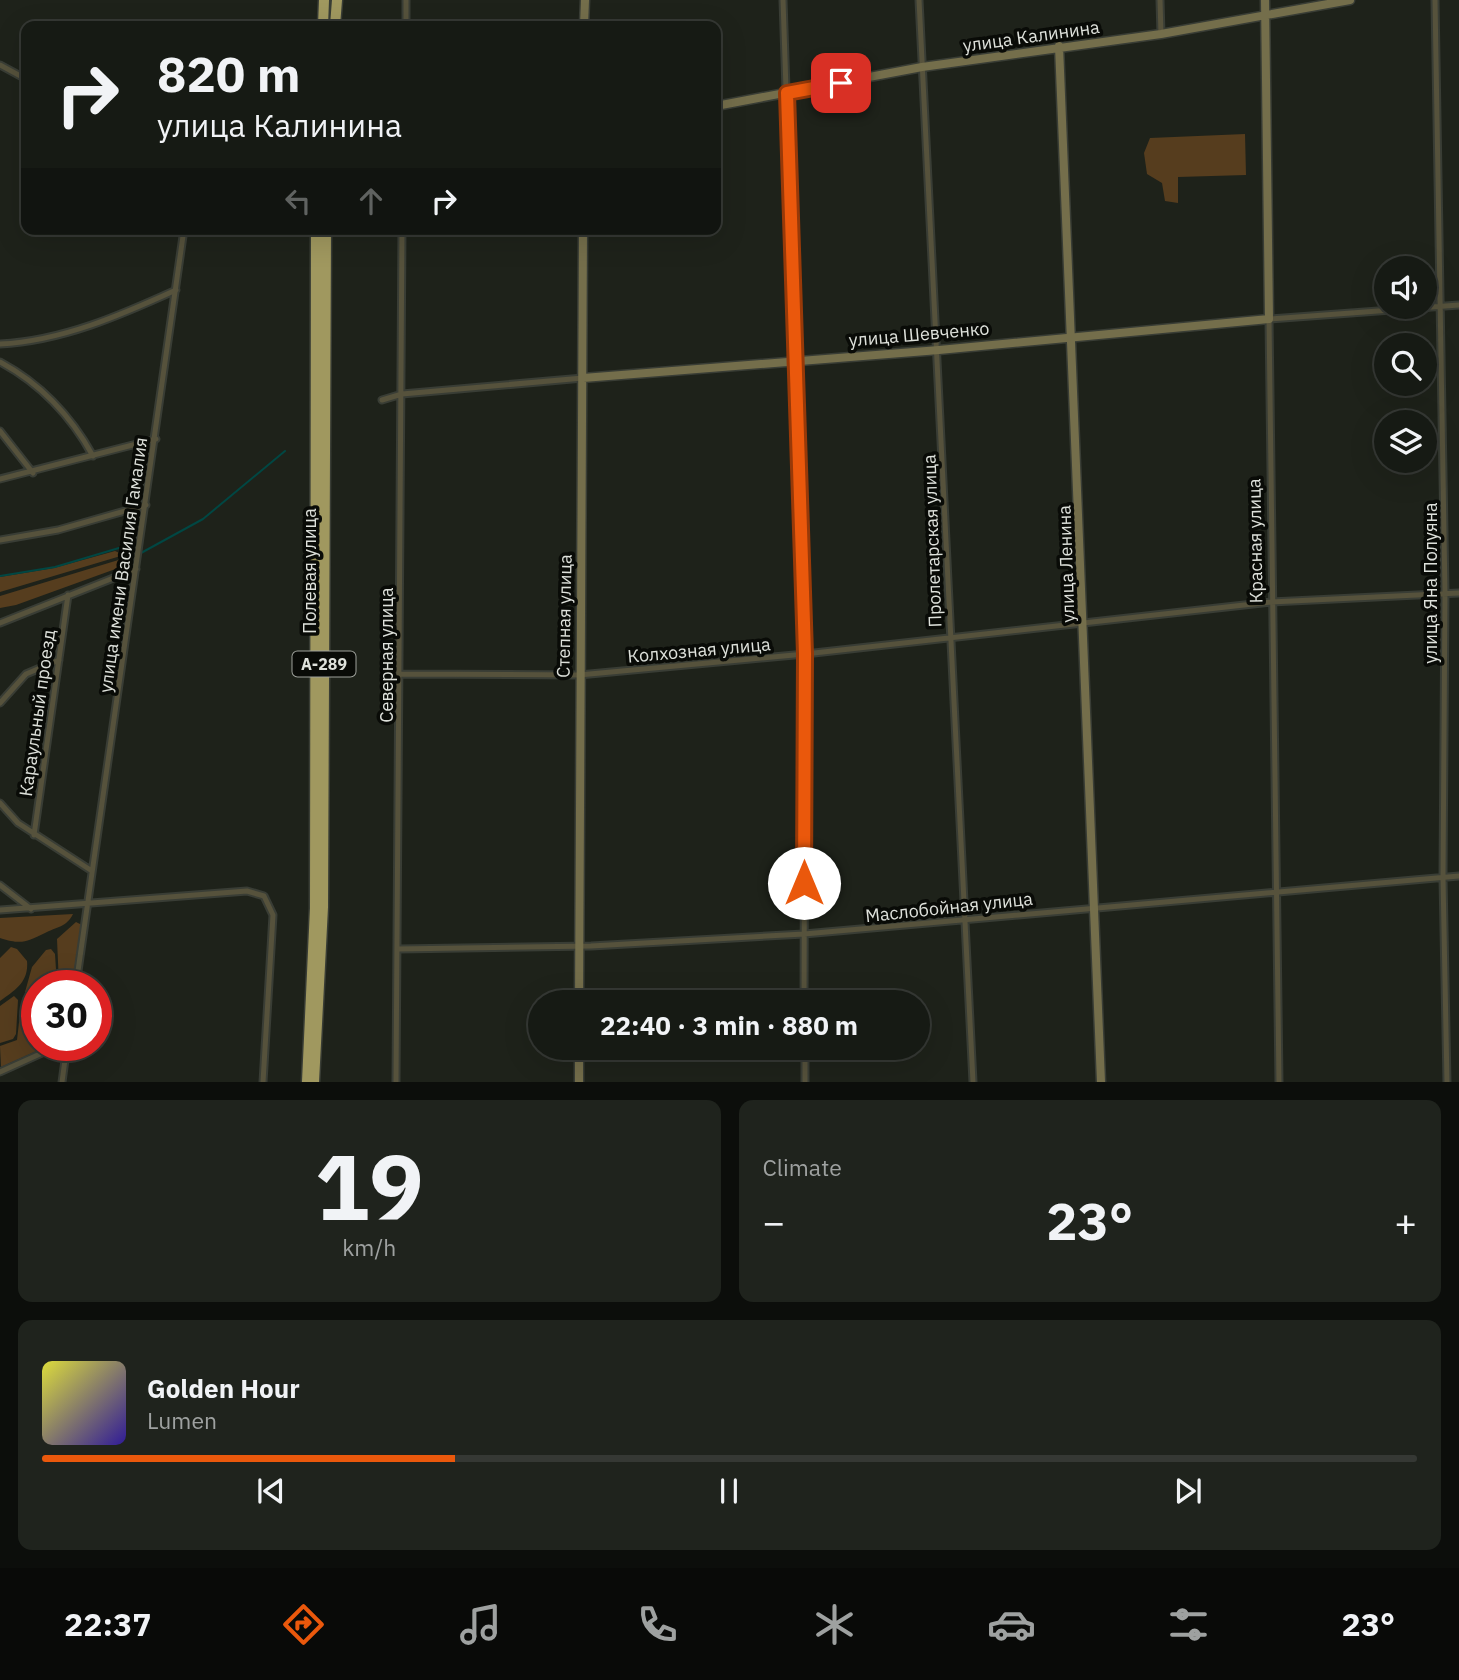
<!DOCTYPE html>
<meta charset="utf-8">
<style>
:root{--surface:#161a14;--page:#1f231d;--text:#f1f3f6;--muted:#9ea1a0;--line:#353834;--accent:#ea580c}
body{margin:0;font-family:"IBM Plex Sans",sans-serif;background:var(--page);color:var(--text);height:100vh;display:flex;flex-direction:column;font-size:26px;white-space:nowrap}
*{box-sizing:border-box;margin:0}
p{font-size:23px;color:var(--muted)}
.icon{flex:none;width:38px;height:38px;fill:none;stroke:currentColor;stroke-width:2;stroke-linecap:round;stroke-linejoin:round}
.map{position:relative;height:1082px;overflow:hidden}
.panel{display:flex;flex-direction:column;gap:18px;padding:18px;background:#0c0e0b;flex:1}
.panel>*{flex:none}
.hud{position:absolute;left:21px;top:21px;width:700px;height:214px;border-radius:14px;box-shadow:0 7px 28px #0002,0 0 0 2px var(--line);background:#161a14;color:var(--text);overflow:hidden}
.buttons{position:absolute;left:1374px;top:256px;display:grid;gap:14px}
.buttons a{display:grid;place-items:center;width:63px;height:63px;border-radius:50%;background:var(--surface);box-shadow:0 7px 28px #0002,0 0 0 2px var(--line);font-size:35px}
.speed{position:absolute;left:21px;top:970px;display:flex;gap:14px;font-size:35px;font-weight:700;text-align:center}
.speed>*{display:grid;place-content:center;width:91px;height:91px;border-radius:50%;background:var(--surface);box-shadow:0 7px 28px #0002,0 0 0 2px var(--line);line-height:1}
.speed .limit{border:10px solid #d22;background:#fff;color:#111}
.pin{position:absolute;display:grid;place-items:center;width:60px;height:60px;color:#fff;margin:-30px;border-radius:14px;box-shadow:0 4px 10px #0006}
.me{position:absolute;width:77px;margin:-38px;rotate:0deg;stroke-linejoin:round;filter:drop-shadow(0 0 5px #0008)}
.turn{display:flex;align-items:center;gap:24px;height:147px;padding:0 21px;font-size:32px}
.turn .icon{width:91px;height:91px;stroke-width:2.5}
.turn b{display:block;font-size:49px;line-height:60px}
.lanes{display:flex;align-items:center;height:66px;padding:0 21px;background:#0003;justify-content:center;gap:35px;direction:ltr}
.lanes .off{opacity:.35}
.big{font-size:52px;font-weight:800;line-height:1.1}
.panel .tile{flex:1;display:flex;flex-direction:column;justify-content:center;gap:10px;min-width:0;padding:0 24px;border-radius:14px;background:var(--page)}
.panel .dial{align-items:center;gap:0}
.dial b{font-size:91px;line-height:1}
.song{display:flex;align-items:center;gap:21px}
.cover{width:84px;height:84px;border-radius:10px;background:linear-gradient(135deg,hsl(60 70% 55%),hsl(250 70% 35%))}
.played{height:7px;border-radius:4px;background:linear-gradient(90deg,var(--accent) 30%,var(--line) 30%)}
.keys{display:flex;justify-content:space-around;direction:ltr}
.heat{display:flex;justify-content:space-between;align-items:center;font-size:38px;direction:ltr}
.panel .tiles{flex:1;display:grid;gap:18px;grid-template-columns:1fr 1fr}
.tile:last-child{grid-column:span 2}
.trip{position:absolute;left:528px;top:990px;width:402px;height:70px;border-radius:35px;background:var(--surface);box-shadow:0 7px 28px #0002,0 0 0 2px var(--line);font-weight:800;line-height:70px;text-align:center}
.tab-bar{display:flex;height:112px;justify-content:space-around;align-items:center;background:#090a08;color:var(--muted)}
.tab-bar .icon{width:49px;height:49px}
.tab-bar .selected{color:var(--accent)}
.tab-bar b{font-size:32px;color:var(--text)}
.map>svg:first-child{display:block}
.green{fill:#563d1e}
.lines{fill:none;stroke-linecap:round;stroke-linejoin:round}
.stream{stroke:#014743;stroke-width:2}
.street-casing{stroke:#393d35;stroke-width:9}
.secondary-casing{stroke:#393d35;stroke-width:11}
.highway-casing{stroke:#393d35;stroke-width:13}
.street{stroke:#56523c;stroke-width:5}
.secondary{stroke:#746e4b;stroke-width:8}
.highway{stroke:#a0985f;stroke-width:10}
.route-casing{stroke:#983908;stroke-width:18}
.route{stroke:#ea580c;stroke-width:12}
.labels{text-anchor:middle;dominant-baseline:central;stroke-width:7;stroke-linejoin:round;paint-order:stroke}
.shield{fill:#090b07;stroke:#9ea19b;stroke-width:2}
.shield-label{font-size:16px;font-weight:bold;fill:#dee1db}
.street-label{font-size:18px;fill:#dee1db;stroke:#090b07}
</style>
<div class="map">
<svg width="1459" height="1082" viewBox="0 0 1459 1082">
<rect width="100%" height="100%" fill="#1e221a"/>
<path class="green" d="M1245,134L1246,175L1178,177V203L1165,201L1162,183L1147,174L1144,153L1150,138Z
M115,551L124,555L0,592V577L54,568Z
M125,558L121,567L16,605L0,608V596Z
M73,914C67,927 56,927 45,933C26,942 22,945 0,938V918Z
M76,922L82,925L74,985H59L57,939Z
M11,947L17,949L27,961C29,982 15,990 0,1001V958Z
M51,949L55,954L57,985H37V992H25L32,967L46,950Z
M33,995H37V1045H50L1,1067L0,1046L17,1040L21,1005L31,1002Z
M14,996L18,1000L16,1034L13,1039L0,1043V1006Z"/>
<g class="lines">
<path class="stream" d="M141,553L203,519L285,451
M0,576L55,567L119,548L136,553"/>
<defs>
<path id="street" d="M783,0L805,654L804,1003
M919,0L973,1082
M1160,0L1161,34
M1435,0L1445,593L1443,878L1447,1082
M406,26V0
M0,65L26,79
M0,344C62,341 121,315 176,290
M0,362C41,384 71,416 93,456
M382,400L402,394L583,378
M0,431L33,473
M0,479L156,439
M0,540L58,530L146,505
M0,623L136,569
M400,674L579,675L805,654L1271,602L1459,593
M0,703L26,674L59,660
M0,803L18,823L92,871
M34,835L68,595
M0,885L31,909
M0,910L247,891L264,896L273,915L263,1082
M398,949L591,946L804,934L1459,876
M76,985L184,229
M805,1048V1082
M0,1072L60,1045
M62,1082L67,1045
M396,1082L402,229
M1279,1082L1269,319L1459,305"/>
<path id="secondary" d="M584,26L585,0
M1059,46L1101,1082
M716,106L922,67L1161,34L1350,0
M583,378L939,350L1269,319L1265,0
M579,1003L583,229
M579,1048V1082"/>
<path id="highway" d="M323,26L324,0
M335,26L337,0
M307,1082L315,908L316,229
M314,1082L323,907L326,229"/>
</defs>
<use href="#street" class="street-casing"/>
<use href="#secondary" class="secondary-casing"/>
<use href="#highway" class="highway-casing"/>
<use href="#street" class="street"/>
<use href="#secondary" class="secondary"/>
<use href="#highway" class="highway"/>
</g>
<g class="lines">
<defs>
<path id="route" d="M804,883L805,654L787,93L841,83"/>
</defs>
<use href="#route" class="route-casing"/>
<use href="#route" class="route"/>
</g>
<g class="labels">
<rect class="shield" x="292.5" y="651.5" width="63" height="25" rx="5"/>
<g class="shield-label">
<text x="324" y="664">А-289</text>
</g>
<g class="street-label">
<text transform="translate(1031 36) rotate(-8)">улица Калинина</text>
<text transform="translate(919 334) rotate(-5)">улица Шевченко</text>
<text transform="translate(932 541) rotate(-92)">Пролетарская улица</text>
<text transform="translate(1255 541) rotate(-91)">Красная улица</text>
<text transform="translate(1066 564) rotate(-92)">улица Ленина</text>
<text transform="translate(123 565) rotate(-82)">улица имени Василия Гамалия</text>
<text transform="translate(309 571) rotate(-90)">Полевая улица</text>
<text transform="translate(1430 583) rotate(-90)">улица Яна Полуяна</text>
<text transform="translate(564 616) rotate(-89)">Степная улица</text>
<text transform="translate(699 650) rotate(-5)">Колхозная улица</text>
<text transform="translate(386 655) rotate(-90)">Северная улица</text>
<text transform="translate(37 713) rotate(-82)">Караульный проезд</text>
<text transform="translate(949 907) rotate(-6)">Маслобойная улица</text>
</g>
</g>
</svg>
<div class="buttons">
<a><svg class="icon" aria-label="sound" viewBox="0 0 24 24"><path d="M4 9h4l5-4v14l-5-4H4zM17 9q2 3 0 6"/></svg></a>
<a><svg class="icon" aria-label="search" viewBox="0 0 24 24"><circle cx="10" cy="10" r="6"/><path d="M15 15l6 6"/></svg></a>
<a><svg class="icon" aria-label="layers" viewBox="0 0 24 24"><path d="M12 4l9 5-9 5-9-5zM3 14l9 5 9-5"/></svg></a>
</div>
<div class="speed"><div class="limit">30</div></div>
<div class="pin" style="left:841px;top:83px;background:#d93025"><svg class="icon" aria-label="arrive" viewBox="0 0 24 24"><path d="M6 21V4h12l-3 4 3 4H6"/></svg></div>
<svg class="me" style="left:804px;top:883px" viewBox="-20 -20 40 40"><circle r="19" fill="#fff"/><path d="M0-13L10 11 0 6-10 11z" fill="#ea580c"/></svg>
<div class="trip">22:40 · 3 min · 880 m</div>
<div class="hud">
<div class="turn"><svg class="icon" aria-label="right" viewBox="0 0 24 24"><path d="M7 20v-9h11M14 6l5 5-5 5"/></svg><div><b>820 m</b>улица Калинина</div></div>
<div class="lanes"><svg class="icon off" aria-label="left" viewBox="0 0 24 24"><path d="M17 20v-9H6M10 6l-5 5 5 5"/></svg><svg class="icon off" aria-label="ahead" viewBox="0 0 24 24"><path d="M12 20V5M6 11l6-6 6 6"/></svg><svg class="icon" aria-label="right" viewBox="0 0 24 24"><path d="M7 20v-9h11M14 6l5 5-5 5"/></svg></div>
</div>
</div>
<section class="panel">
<div class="tiles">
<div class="tile dial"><b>19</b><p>km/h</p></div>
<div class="tile"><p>Climate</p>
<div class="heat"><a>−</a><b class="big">23°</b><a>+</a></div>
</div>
<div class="tile">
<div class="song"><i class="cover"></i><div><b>Golden Hour</b><p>Lumen</p></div></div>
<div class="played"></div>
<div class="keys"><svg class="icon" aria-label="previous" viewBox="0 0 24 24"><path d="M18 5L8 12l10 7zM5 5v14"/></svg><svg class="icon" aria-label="pause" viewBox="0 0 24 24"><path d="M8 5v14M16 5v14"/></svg><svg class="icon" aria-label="next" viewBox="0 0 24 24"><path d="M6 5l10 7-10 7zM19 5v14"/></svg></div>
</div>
</div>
</section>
<nav class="tab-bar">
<b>22:37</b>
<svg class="icon selected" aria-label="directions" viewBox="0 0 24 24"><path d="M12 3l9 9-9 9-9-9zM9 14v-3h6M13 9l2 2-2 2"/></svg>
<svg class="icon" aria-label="music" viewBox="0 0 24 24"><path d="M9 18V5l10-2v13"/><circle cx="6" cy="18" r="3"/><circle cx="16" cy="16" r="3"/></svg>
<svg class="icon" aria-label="phone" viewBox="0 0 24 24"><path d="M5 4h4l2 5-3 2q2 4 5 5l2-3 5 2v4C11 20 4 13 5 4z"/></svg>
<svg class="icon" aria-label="climate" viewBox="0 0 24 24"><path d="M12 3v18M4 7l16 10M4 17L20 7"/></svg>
<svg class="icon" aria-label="car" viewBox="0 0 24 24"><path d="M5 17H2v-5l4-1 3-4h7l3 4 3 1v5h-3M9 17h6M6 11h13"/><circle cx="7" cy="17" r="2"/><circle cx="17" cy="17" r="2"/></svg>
<svg class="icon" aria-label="filters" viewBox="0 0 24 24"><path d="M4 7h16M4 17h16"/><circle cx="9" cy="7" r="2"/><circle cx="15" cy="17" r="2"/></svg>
<b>23°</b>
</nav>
